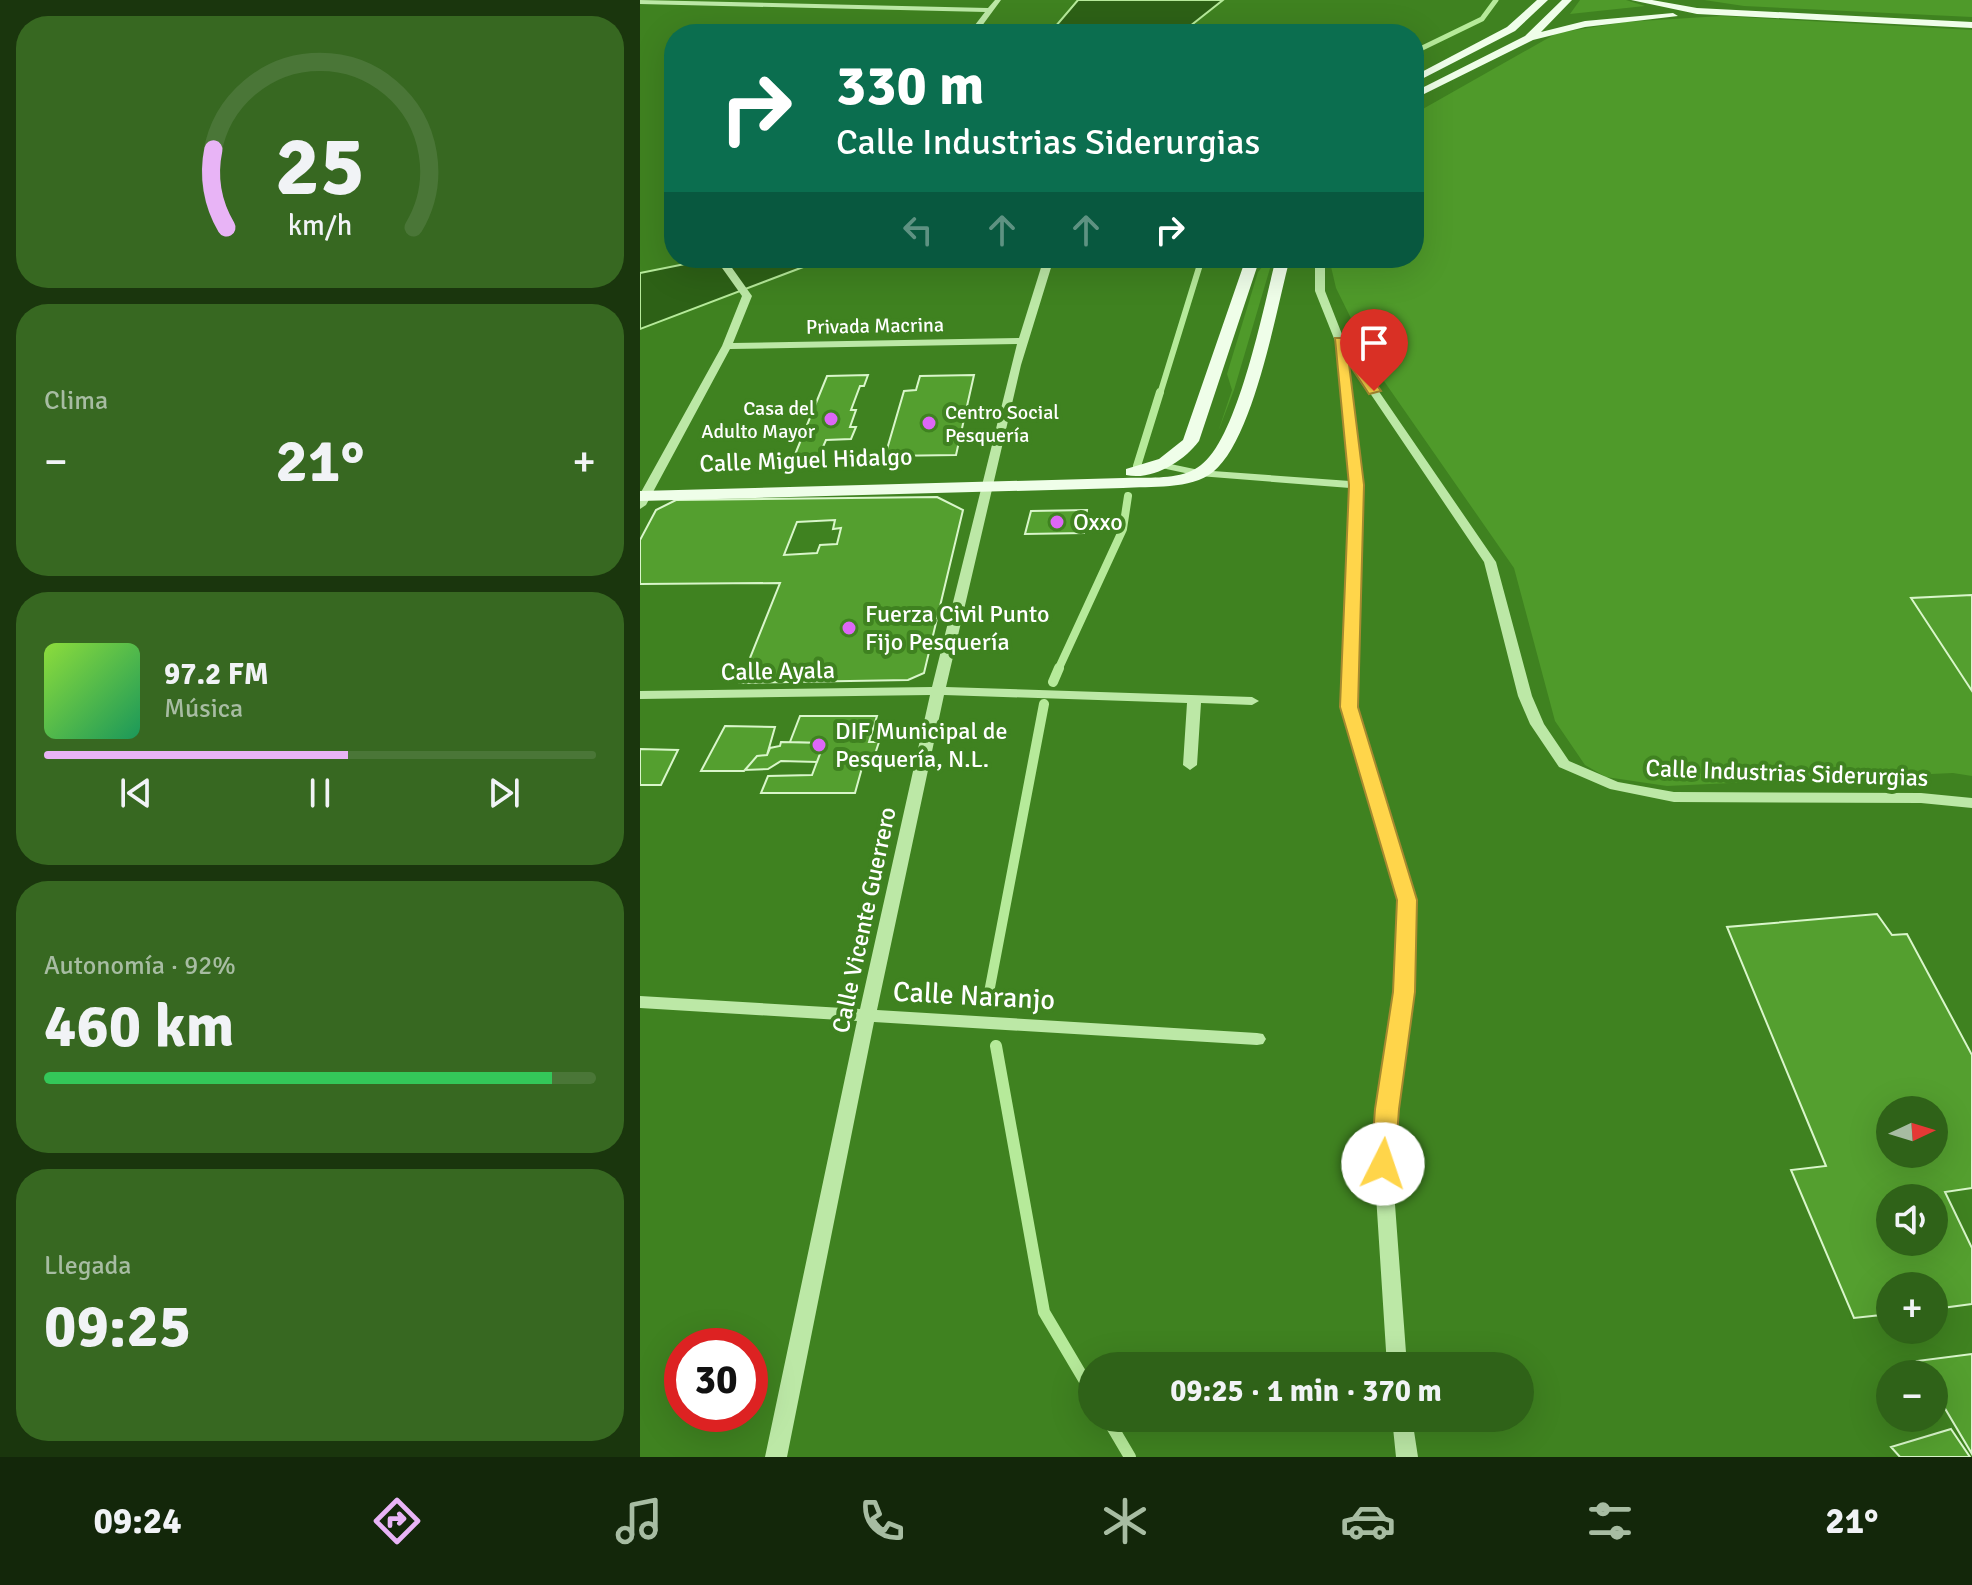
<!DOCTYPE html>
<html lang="es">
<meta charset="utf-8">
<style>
:root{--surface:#2f6218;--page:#376821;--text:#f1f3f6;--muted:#a7bca2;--line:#4a7637;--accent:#e8b4f6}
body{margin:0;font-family:Signika,sans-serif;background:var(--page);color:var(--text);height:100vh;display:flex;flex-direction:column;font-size:30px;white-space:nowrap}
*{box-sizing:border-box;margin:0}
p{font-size:26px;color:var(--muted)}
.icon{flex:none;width:44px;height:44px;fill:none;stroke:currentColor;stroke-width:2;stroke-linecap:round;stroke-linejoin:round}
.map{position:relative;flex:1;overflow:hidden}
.drawer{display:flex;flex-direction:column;gap:16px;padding:16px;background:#1a360d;width:640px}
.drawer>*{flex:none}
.guide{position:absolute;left:24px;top:24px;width:760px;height:244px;border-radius:32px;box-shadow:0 8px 32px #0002;background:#0b6e4f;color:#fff;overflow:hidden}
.needle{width:52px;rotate:86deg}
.controls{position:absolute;left:1236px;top:1096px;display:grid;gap:16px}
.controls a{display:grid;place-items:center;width:72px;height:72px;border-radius:50%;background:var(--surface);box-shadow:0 8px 32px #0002;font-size:40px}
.speed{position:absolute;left:24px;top:1328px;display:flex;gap:16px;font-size:40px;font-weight:700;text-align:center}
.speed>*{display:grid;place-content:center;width:104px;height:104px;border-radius:50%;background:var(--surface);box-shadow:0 8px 32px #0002;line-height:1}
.speed .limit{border:12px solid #d22;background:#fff;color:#111}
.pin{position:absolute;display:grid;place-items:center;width:68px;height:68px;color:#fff;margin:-82px -34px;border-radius:50% 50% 50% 0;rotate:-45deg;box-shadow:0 0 8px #0007}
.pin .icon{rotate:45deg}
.me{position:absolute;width:88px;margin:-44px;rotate:4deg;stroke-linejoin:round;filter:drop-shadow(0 0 6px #0008)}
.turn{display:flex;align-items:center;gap:28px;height:168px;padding:0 40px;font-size:36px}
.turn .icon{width:104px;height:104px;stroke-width:2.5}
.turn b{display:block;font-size:56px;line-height:68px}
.lanes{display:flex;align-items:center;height:76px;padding:0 40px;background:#0003;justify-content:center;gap:40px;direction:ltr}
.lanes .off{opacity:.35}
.big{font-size:60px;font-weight:700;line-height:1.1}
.drawer .widget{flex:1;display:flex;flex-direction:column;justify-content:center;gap:12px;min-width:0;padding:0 28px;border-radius:32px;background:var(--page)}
.drawer .dial{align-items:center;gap:0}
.dial svg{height:208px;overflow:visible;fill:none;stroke:var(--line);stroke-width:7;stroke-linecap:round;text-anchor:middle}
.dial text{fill:var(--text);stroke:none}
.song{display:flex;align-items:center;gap:24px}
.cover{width:96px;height:96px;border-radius:12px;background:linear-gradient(135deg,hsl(90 70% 55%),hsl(150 70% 35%))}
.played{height:8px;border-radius:4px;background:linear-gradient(90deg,var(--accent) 55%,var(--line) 55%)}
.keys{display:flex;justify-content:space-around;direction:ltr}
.heat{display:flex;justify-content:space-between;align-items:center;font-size:44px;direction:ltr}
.charge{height:12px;border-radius:6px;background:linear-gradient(90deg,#34c759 92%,var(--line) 0)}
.trip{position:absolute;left:438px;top:1352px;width:456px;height:80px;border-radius:40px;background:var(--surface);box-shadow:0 8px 32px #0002;font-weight:700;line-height:80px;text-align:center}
.menu{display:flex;height:128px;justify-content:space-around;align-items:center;background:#13270a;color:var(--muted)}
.menu .icon{width:56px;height:56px}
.menu .selected{color:var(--accent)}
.menu b{font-size:36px;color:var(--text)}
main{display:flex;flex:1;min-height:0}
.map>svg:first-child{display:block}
.green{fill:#4f9a2a}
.water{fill:#2d6116;stroke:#b6ea9a;stroke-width:2}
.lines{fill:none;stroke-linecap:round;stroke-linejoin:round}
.stream-far4{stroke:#b6ea9a;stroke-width:5}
.stream-far3{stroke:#b6ea9a;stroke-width:6}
.stream-far2{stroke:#b6ea9a;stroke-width:8}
.stream-far1{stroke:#b6ea9a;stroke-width:10}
.stream{stroke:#b6ea9a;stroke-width:12}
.building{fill:#549f2f;stroke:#d9f6ca;stroke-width:2;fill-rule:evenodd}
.minor{fill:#bce8a6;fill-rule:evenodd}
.major{fill:#effee9;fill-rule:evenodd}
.route{fill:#ffd54a;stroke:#a68a30;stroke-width:2}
.poi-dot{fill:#dd67f6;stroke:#3f8220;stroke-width:3}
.labels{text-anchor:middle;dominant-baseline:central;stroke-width:8;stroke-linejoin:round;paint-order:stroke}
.far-street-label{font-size:20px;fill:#fff;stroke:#3f8220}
.far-poi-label{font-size:20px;fill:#fff;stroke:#3f8220;text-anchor:end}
.street-label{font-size:24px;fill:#fff;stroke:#3f8220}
.poi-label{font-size:24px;fill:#fff;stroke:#3f8220;text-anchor:start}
.near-street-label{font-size:28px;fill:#fff;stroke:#3f8220}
</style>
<main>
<section class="drawer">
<div class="widget dial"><svg viewBox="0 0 100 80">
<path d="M14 69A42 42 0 1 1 86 69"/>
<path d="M14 69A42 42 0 0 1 9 39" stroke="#e8b4f6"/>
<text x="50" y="56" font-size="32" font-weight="700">25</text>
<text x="50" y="72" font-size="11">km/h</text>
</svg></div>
<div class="widget"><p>Clima</p>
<div class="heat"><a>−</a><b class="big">21°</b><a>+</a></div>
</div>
<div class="widget">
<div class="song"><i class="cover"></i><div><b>97.2 FM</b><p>Música</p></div></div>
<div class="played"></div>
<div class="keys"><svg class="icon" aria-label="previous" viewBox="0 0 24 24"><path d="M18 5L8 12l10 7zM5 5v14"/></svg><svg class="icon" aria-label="pause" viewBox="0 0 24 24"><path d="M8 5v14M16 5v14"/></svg><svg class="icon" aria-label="next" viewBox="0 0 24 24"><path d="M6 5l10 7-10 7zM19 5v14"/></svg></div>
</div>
<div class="widget"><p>Autonomía · 92%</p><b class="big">460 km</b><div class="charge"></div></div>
<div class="widget"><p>Llegada</p><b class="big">09:25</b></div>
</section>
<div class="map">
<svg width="1332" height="1457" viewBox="0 0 1332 1457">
<rect width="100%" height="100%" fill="#3f8220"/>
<path class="green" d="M940,0H986L1005,6L930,14Z
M1064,0H1332V17L1104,6Z
M1081,16L1332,30V776L1313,773L1027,786L966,777L945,765L915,721L874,568L737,371L696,288L689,258H774V114L917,33L985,22Z
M630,258H633L594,390L578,432L592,390L587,374L618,272Z"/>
<path class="water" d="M438,0H583L540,34H409Z
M75,258H187L0,329V273Z"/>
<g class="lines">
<path class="stream-far4" d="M774,52L842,19L856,0"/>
<path class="stream-far3" d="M520,394L562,258"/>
<path class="stream-far2" d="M497,466L520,392
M418,670L483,529L488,496"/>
<path class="stream-far1" d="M413,682L419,668
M347,1003L404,704"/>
<path class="stream" d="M356,1046L404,1312L452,1393
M467,1418L490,1457"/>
</g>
<path class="building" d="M228,375L224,386H220L211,410H216L210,427H216L211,439L186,440L179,456L154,457L187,376Z
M334,375L316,455L245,456L264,391L276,390L280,376Z
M297,497L323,510L284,673L268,680L100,683L140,583L0,584V540L16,510L36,500Z
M447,510L444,533L385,534L391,511Z
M195,520L193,529L201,528L197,544L180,545L177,553L144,555L157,522Z
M1332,595V691L1271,598Z
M160,716H237L229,742H239L234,757H225L215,793H121L128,776L172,775L184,743L150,742Z
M85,726L135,727L127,755L117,756L104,771H61Z
M141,742L184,743L177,762L141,761L128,769L105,770L117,756L127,755L130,748L140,746Z
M0,749L38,750L21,785H0Z
M1237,914L1252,935L1267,934L1332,1055V1188L1305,1192L1332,1248V1304L1294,1309V1286H1250V1314L1214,1318L1151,1170L1186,1166L1087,927ZM1250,1110H1294V1154H1250ZM1250,1198H1294V1242H1250Z
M1332,1354V1454L1294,1390V1374H1284L1277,1361Z
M1311,1429L1330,1457H1260L1251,1447Z"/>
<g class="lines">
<path class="minor" d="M0,0L348,8L355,0H361L336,34H328L345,12L0,4Z
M75,258H85L112,296L93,343L379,338L404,258H414L381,365L306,687L612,697L619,701L612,705L561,703L557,765L550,770L543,765L547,703L304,695L237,1010L617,1033L623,1034L626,1039L623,1044L617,1045L234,1022L147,1457H125L217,1021L0,1008V996L220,1009L290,695L0,699V691L292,687L377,344L90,349L6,505L0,509V494L82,346L102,296Z
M675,258H685V291L705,342L856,562L892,696L904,724L929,761L978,782L1034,792L1281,793L1332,798V808L1281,803L1034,802L970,789L919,767L890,724L878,696L844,562L707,359L722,485L716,707L775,900L772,992L756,1109L752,1164L767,1366H747L734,1164L738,1109L756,992L759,900L702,707L710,488L559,476L517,467L515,465L521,462L559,470L710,481L695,341L675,291Z
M752,1418H772L778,1457H756Z"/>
<path class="major" d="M897,0H908L875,31L774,83V76L867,27Z
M922,0H932L901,32L945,21L1033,13L1038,16L945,27L893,40L774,99V92L885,36Z
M991,0H1012L1057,8L1332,22V28L1057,14Z
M606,258H620L559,441C544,461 513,481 486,475V469L519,459L543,440Z
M636,258H650C636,310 614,439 573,472C551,490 510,486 483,488L0,501V491L483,478C507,477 541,481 561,465C598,438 624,305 636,258Z"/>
</g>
<path class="route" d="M695,338H704L741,391L729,394L709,364L724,485L718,707L777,900L775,992L759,1109L755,1164L752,1171L743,1174L735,1171L731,1164L735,1109L753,992L757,900L700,707L709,485Z"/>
<g class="poi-dot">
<circle cx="191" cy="419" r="8"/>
<circle cx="289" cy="423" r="8"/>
<circle cx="417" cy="522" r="8"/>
<circle cx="209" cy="628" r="8"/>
<circle cx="179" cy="745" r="8"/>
</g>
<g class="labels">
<g class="far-street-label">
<text transform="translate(235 326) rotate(-1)">Privada Macrina</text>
</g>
<g class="far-poi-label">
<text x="175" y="408">Casa del<tspan x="175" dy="23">Adulto Mayor</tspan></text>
<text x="305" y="412" text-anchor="start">Centro Social<tspan x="305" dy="23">Pesquería</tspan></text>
</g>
<g class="street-label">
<text transform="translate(166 460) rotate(-2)">Calle Miguel Hidalgo</text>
<text transform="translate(138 671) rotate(-1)">Calle Ayala</text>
<text transform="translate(1147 773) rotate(2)">Calle Industrias Siderurgias</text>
<text transform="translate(224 920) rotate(-78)">Calle Vicente Guerrero</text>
</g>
<g class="poi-label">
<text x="433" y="522">Oxxo</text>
<text x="225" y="614">Fuerza Civil Punto<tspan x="225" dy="28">Fijo Pesquería</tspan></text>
<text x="195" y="731">DIF Municipal de<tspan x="195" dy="28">Pesquería, N.L.</tspan></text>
</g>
<g class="near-street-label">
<text transform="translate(334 996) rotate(3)">Calle Naranjo</text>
</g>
</g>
</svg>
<div class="controls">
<a><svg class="needle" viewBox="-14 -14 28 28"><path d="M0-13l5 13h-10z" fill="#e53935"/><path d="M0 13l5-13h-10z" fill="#a7bca2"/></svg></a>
<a><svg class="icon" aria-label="sound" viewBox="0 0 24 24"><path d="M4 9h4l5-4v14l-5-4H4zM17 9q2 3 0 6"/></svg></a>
<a>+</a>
<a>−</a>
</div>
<div class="speed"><div class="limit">30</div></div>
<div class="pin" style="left:734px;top:391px;background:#d93025"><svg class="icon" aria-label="arrive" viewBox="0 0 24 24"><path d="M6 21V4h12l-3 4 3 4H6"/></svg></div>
<svg class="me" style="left:743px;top:1164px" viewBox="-20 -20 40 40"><circle r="19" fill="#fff"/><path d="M0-13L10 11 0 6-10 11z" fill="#ffd54a"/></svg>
<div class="trip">09:25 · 1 min · 370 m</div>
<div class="guide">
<div class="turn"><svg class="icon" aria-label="right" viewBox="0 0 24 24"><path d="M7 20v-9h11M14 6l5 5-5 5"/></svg><div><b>330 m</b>Calle Industrias Siderurgias</div></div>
<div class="lanes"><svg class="icon off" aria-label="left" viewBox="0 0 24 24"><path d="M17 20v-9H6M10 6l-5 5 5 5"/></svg><svg class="icon off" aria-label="ahead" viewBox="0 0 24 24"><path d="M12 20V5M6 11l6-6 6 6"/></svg><svg class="icon off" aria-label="ahead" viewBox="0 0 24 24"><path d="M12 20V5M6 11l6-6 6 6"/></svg><svg class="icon" aria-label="right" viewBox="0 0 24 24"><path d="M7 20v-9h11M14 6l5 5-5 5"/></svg></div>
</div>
</div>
</main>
<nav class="menu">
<b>09:24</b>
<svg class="icon selected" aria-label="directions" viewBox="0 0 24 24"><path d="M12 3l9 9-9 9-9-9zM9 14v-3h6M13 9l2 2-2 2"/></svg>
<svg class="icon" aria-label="music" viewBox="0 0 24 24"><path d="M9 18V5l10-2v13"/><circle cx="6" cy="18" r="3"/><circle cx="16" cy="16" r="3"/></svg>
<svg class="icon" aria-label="phone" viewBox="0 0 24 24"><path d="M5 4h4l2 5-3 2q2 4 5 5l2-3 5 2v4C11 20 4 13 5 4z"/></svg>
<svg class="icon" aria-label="climate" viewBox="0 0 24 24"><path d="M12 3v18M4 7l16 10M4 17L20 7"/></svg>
<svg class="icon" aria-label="car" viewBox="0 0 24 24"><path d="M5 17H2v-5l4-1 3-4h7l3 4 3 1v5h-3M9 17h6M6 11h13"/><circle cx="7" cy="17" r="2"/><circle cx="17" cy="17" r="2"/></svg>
<svg class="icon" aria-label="filters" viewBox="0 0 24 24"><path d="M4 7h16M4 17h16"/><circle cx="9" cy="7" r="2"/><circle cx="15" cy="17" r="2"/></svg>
<b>21°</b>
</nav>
